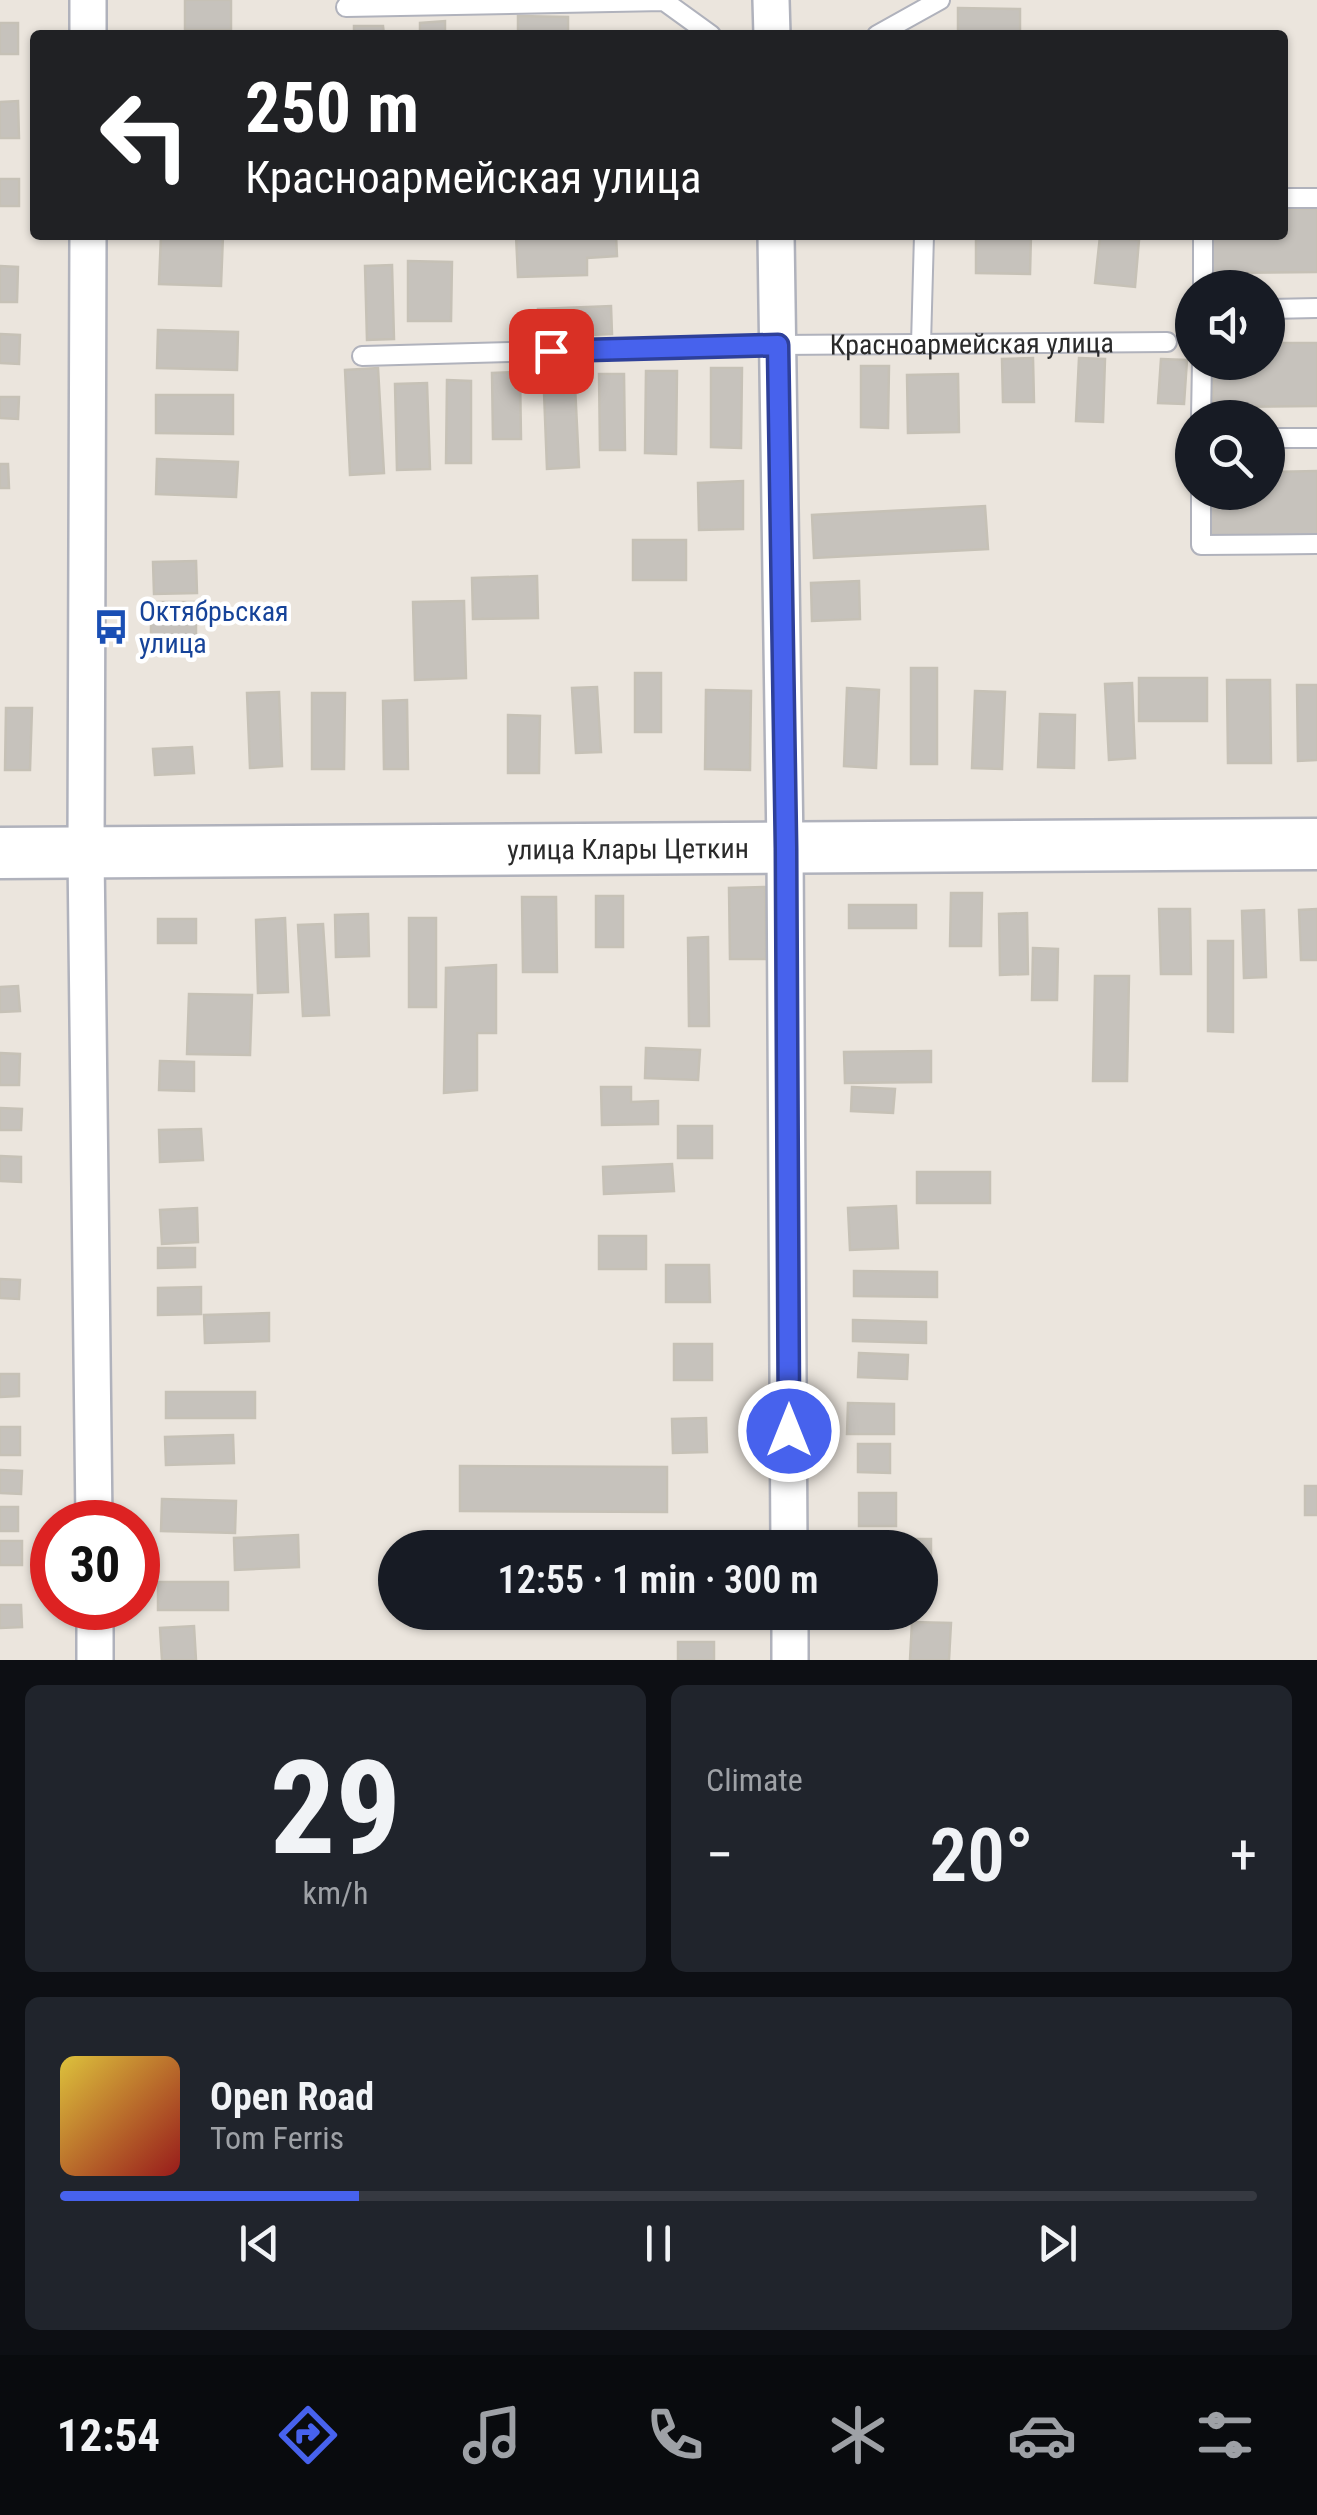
<!DOCTYPE html>
<meta charset="utf-8">
<style>
:root{--surface:#171b24;--page:#20242c;--text:#f1f3f6;--muted:#9ea1a6;--line:#363941;--accent:#4762ed}
body{margin:0;font-family:"Roboto Condensed",sans-serif;background:var(--page);color:var(--text);height:100vh;display:flex;flex-direction:column;font-size:38px;white-space:nowrap}
*{box-sizing:border-box;margin:0}
p{font-size:32px;color:var(--muted)}
.icon{flex:none;width:55px;height:55px;fill:none;stroke:currentColor;stroke-width:2;stroke-linecap:round;stroke-linejoin:round}
.map{position:relative;height:1660px;overflow:hidden}
.sheet{display:flex;flex-direction:column;gap:25px;padding:25px;background:#0d0f14;flex:1}
.sheet>*{flex:none}
.hud{position:absolute;left:30px;top:30px;width:1258px;height:210px;border-radius:10px;box-shadow:0 2px 8px #0004;background:#202124;color:#fff;overflow:hidden}
.tools{position:absolute;left:1175px;top:270px;display:grid;gap:20px}
.tools a{display:grid;place-items:center;width:110px;height:110px;border-radius:50%;background:var(--surface);box-shadow:0 2px 8px #0004;font-size:50px}
.speed{position:absolute;left:30px;top:1500px;display:flex;gap:20px;font-size:50px;font-weight:700;text-align:center}
.speed>*{display:grid;place-content:center;width:130px;height:130px;border-radius:50%;background:var(--surface);box-shadow:0 2px 8px #0004;line-height:1}
.speed .limit{border:15px solid #d22;background:#fff;color:#111}
.pin{position:absolute;display:grid;place-items:center;width:85px;height:85px;color:#fff;margin:-42px;border-radius:20px;box-shadow:0 5px 15px #0006}
.me{position:absolute;width:110px;margin:-55px;rotate:0deg;stroke-linejoin:round;filter:drop-shadow(0 0 8px #0008)}
.turn{display:flex;align-items:center;gap:35px;height:210px;padding:0 50px;font-size:45px}
.turn .icon{width:130px;height:130px;stroke-width:2.5}
.turn b{display:block;font-size:70px;line-height:85px}
.big{font-size:75px;font-weight:600;line-height:1.1}
.sheet .card{flex:1;display:flex;flex-direction:column;justify-content:center;gap:15px;min-width:0;padding:0 35px;border-radius:15px;background:var(--page)}
.sheet .dial{align-items:center;gap:0}
.dial b{font-size:130px;line-height:1}
.song{display:flex;align-items:center;gap:30px}
.cover{width:120px;height:120px;border-radius:15px;background:linear-gradient(135deg,hsl(50 70% 55%),hsl(0 70% 35%))}
.played{height:10px;border-radius:5px;background:linear-gradient(90deg,var(--accent) 25%,var(--line) 25%)}
.keys{display:flex;justify-content:space-around;direction:ltr}
.heat{display:flex;justify-content:space-between;align-items:center;font-size:55px;direction:ltr}
.sheet .tiles{flex:1;display:grid;gap:25px;grid-template-columns:1fr 1fr}
.card:last-child{grid-column:span 2}
.trip{position:absolute;left:378px;top:1530px;width:560px;height:100px;border-radius:50px;background:var(--surface);box-shadow:0 2px 8px #0004;font-weight:600;line-height:100px;text-align:center}
.tabs{display:flex;height:160px;justify-content:space-around;align-items:center;background:#090b0e;color:var(--muted)}
.tabs .icon{width:70px;height:70px}
.tabs .current{color:var(--accent)}
.tabs b{font-size:45px;color:var(--text)}
.map>svg:first-child{display:block}
.building{fill:#c6c2bc;stroke:#c6c1b6;stroke-width:2.5}
.lines{fill:none;stroke-linecap:round;stroke-linejoin:round}
.lane-casing{stroke:#b0b2bc;stroke-width:22}
.street-casing{stroke:#b0b2bc;stroke-width:40}
.secondary-casing{stroke:#b0b2bc;stroke-width:55}
.lane{stroke:#fff;stroke-width:18}
.street{stroke:#fff;stroke-width:35}
.secondary{stroke:#fff;stroke-width:50}
.route-casing{stroke:#2e409a;stroke-width:25}
.route{stroke:#4762ed;stroke-width:18}
.labels{text-anchor:middle;dominant-baseline:central;stroke-width:9;stroke-linejoin:round;paint-order:stroke}
.street-label{font-size:28px;fill:#2a2a2a;stroke:#fff}
.transit-label{font-size:28px;fill:#164399;stroke:#fff;text-anchor:start}
</style>
<div class="map">
<svg width="1317" height="1660" viewBox="0 0 1317 1660">
<rect width="100%" height="100%" fill="#ebe5dd"/>
<path class="building" d="M185,0H231V30H185Z
M958,8L1020,9V35H958Z
M518,16L568,17V35H518Z
M445,21V35H420V23Z
M0,23H18V54H0Z
M354,26H383L384,35H354Z
M18,101L19,138H0V102Z
M0,179H19V206H0Z
M1282,209H1317V272L1212,273V235H1282Z
M161,235H223L221,286L159,284Z
M516,235H616L617,256L587,258V275L518,277Z
M976,235H1031L1030,274L976,273Z
M1100,236L1139,240L1135,287L1095,283Z
M408,261L452,262L451,321H408Z
M392,265L394,339L367,340L365,266Z
M0,266L18,267L17,302H0Z
M611,306L612,334L539,337L538,309Z
M158,330L238,332L237,370L157,368Z
M0,334L20,335L19,364L0,363Z
M1268,343H1317V406L1213,407V362H1268Z
M1033,358L1034,402H1003L1002,359Z
M1079,358L1105,359L1103,422L1076,421Z
M1161,359L1187,360L1184,404L1158,403Z
M574,365L579,467L547,469L543,366Z
M861,366H889L888,428L861,427Z
M378,368L384,473L350,475L345,370Z
M711,368H742L741,448L711,447Z
M646,371H677L676,454L645,453Z
M520,372L521,439H493L492,373Z
M599,374H624L625,450H600Z
M958,374L959,432L908,433L907,375Z
M447,380L471,381V463H446Z
M427,383L430,469L397,470L395,384Z
M156,395H233V434L156,433Z
M0,397H19L18,419L0,418Z
M157,459L238,462L236,497L156,494Z
M0,464H8L9,488H0Z
M1317,471V535H1205V492H1268V472Z
M743,481V529L699,530L698,483Z
M985,506L988,549L814,558L812,515Z
M633,540H686V580H633Z
M196,561L197,593L154,594L153,562Z
M537,576L538,618L473,619L472,578Z
M859,581L860,619L812,621L811,583Z
M464,601L466,678L415,680L413,602Z
M151,602H196V640H151Z
M911,668H937V764H911Z
M635,673H661V732H635Z
M1139,678H1207V721H1139Z
M1227,680H1270L1271,763H1228Z
M1132,683L1135,758L1109,760L1105,684Z
M1297,685H1317V760L1298,761Z
M597,687L601,752L576,753L572,688Z
M847,688L879,690L876,768L844,766Z
M706,690L751,691L750,770L705,769Z
M975,691L1005,692L1002,769L972,768Z
M279,692L282,766L250,768L247,693Z
M312,693H345L344,769H312Z
M407,700L408,769H384L383,701Z
M6,708H32L30,770H5Z
M1040,714L1075,715L1074,768L1038,767Z
M508,715L540,716L539,773H508Z
M192,747L194,773L155,775L153,749Z
M765,887L766,959H730L729,888Z
M951,893H982L981,946H950Z
M596,896H623V947H596Z
M522,897H556L557,972H523Z
M849,905H916V928H849Z
M1159,909H1190L1191,974H1161Z
M1317,909V960H1301L1299,910Z
M1264,910L1266,977L1244,978L1242,911Z
M1027,913L1028,974L1000,975L999,914Z
M368,914L369,956L336,957L335,915Z
M285,918L288,992L258,993L256,920Z
M409,918H436V1007H409Z
M158,919H196V943H158Z
M323,924L329,1015L303,1016L298,925Z
M708,937L709,1026H689L688,938Z
M1208,941H1233V1032L1208,1031Z
M1033,948L1058,949L1057,1000H1032Z
M496,965V1033H477V1090L444,1093L446,968Z
M1095,976H1129L1127,1081H1093Z
M18,986L20,1011L0,1012V987Z
M189,994L252,995L250,1055L187,1054Z
M646,1048L700,1050L698,1080L645,1078Z
M931,1051V1082L845,1083L844,1052Z
M0,1053L20,1054L19,1085H0Z
M160,1061L194,1062V1091L159,1090Z
M601,1087H631V1102L658,1101V1124L602,1125Z
M852,1087L895,1089L893,1113L851,1111Z
M0,1108L22,1109L21,1130H0Z
M678,1126H712V1158H678Z
M201,1129L203,1160L160,1162L159,1130Z
M0,1156L21,1157V1182L0,1181Z
M672,1164L674,1191L604,1194L603,1167Z
M917,1172H990V1203H917Z
M896,1206L898,1248L850,1250L848,1208Z
M197,1208L198,1242L162,1244L160,1210Z
M599,1236H646V1269H599Z
M158,1248H195V1267L158,1268Z
M666,1265H709L710,1302H666Z
M854,1271L937,1272V1297L854,1296Z
M0,1279L20,1280L19,1299L0,1298Z
M201,1287V1314L158,1315V1288Z
M269,1313V1341L205,1343L204,1315Z
M853,1320L926,1322V1343L853,1341Z
M674,1344H712V1380H674Z
M859,1353L908,1355L907,1379L858,1377Z
M0,1374H19V1396L0,1397Z
M166,1392H255V1418H166Z
M848,1403L894,1404V1434H847Z
M706,1418L707,1452L673,1453L672,1419Z
M0,1427H20V1455H0Z
M233,1435L234,1463L166,1465L165,1437Z
M858,1444H890V1473L858,1472Z
M460,1466L667,1467V1512L460,1511Z
M0,1470L22,1471L21,1494L0,1493Z
M1305,1486H1317V1515H1305Z
M859,1493H896V1526H859Z
M162,1499L236,1501L235,1533L161,1531Z
M0,1507H18V1531H0Z
M298,1535L299,1567L235,1570L234,1538Z
M577,1538L654,1541L653,1548H577Z
M882,1539H931V1563H920V1548H882Z
M0,1541H22V1565H0Z
M158,1582H228V1610H158Z
M0,1605H21L22,1627L0,1628Z
M912,1622L951,1623L949,1660H910Z
M194,1626L196,1660H162L160,1628Z
M678,1642H714V1660H678Z"/>
<g class="lines">
<defs>
<g id="lane">
<path d="M346,7L664,1L711,35"/>
<path d="M877,35L940,0"/>
<path d="M1282,198H1317"/>
<path d="M1203,288V235"/>
<path d="M1268,309L1317,308"/>
<path d="M921,344L924,235"/>
<path id="s1" d="M362,356L778,345L1167,342"/>
<path d="M1201,418L1202,362"/>
<path d="M1268,438H1317"/>
<path d="M1201,492V545L1317,544"/>
</g>
<path id="street" d="M771,0L772,35
M88,35V0
M88,235L86,853L94,1522
M776,235L785,848L789,1548
M95,1608V1660
M790,1612V1660"/>
<g id="secondary">
<path id="s2" d="M0,853L1317,844"/>
</g>
</defs>
<use href="#lane" class="lane-casing"/>
<use href="#street" class="street-casing"/>
<use href="#secondary" class="secondary-casing"/>
<use href="#lane" class="lane"/>
<use href="#street" class="street"/>
<use href="#secondary" class="secondary"/>
</g>
<g class="lines">
<defs>
<path id="route" d="M551,351L778,345L786,848L789,1431"/>
</defs>
<use href="#route" class="route-casing"/>
<use href="#route" class="route"/>
</g>
<defs>
<symbol id="bus-bare" viewBox="-9 -9 18 18"><path d="M-5-6H5V4H4V6H2V4H-2V6H-4V4H-5ZM-3.5-4V0h7V-4ZM-3.5 1.2v1.5H-2V1.2ZM2 1.2v1.5H3.5V1.2Z" fill="#1a4fb4" stroke="#fff" stroke-width="2.5" paint-order="stroke"/></symbol>
</defs>
<g fill-rule="evenodd">
<use href="#bus-bare" x="86" y="602" width="50" height="50"/>
</g>
<g class="labels">
<g class="street-label">
<text stroke="none"><textPath href="#s1" startOffset="610">Красноармейская улица</textPath></text>
<text stroke="none"><textPath href="#s2" startOffset="628">улица Клары Цеткин</textPath></text>
</g>
<g class="transit-label">
<text x="139" y="611">Октябрьская<tspan x="139" dy="32">улица</tspan></text>
</g>
</g>
</svg>
<div class="tools">
<a><svg class="icon" aria-label="sound" viewBox="0 0 24 24"><path d="M4 9h4l5-4v14l-5-4H4zM17 9q2 3 0 6"/></svg></a>
<a><svg class="icon" aria-label="search" viewBox="0 0 24 24"><circle cx="10" cy="10" r="6"/><path d="M15 15l6 6"/></svg></a>
</div>
<div class="speed"><div class="limit">30</div></div>
<div class="pin" style="left:551px;top:351px;background:#d93025"><svg class="icon" aria-label="arrive" viewBox="0 0 24 24"><path d="M6 21V4h12l-3 4 3 4H6"/></svg></div>
<svg class="me" style="left:789px;top:1431px" viewBox="-20 -20 40 40"><circle r="17" fill="#4762ed" stroke="#fff" stroke-width="3"/><path d="M0-11L8 9 0 5-8 9z" fill="#fff"/></svg>
<div class="trip">12:55 · 1 min · 300 m</div>
<div class="hud">
<div class="turn"><svg class="icon" aria-label="left" viewBox="0 0 24 24"><path d="M17 20v-9H6M10 6l-5 5 5 5"/></svg><div><b>250 m</b>Красноармейская улица</div></div>
</div>
</div>
<section class="sheet">
<div class="tiles">
<div class="card dial"><b>29</b><p>km/h</p></div>
<div class="card"><p>Climate</p>
<div class="heat"><a>−</a><b class="big">20°</b><a>+</a></div>
</div>
<div class="card">
<div class="song"><i class="cover"></i><div><b>Open Road</b><p>Tom Ferris</p></div></div>
<div class="played"></div>
<div class="keys"><svg class="icon" aria-label="previous" viewBox="0 0 24 24"><path d="M18 5L8 12l10 7zM5 5v14"/></svg><svg class="icon" aria-label="pause" viewBox="0 0 24 24"><path d="M8 5v14M16 5v14"/></svg><svg class="icon" aria-label="next" viewBox="0 0 24 24"><path d="M6 5l10 7-10 7zM19 5v14"/></svg></div>
</div>
</div>
</section>
<nav class="tabs">
<b>12:54</b>
<svg class="icon current" aria-label="directions" viewBox="0 0 24 24"><path d="M12 3l9 9-9 9-9-9zM9 14v-3h6M13 9l2 2-2 2"/></svg>
<svg class="icon" aria-label="music" viewBox="0 0 24 24"><path d="M9 18V5l10-2v13"/><circle cx="6" cy="18" r="3"/><circle cx="16" cy="16" r="3"/></svg>
<svg class="icon" aria-label="phone" viewBox="0 0 24 24"><path d="M5 4h4l2 5-3 2q2 4 5 5l2-3 5 2v4C11 20 4 13 5 4z"/></svg>
<svg class="icon" aria-label="climate" viewBox="0 0 24 24"><path d="M12 3v18M4 7l16 10M4 17L20 7"/></svg>
<svg class="icon" aria-label="car" viewBox="0 0 24 24"><path d="M5 17H2v-5l4-1 3-4h7l3 4 3 1v5h-3M9 17h6M6 11h13"/><circle cx="7" cy="17" r="2"/><circle cx="17" cy="17" r="2"/></svg>
<svg class="icon" aria-label="filters" viewBox="0 0 24 24"><path d="M4 7h16M4 17h16"/><circle cx="9" cy="7" r="2"/><circle cx="15" cy="17" r="2"/></svg>
</nav>
